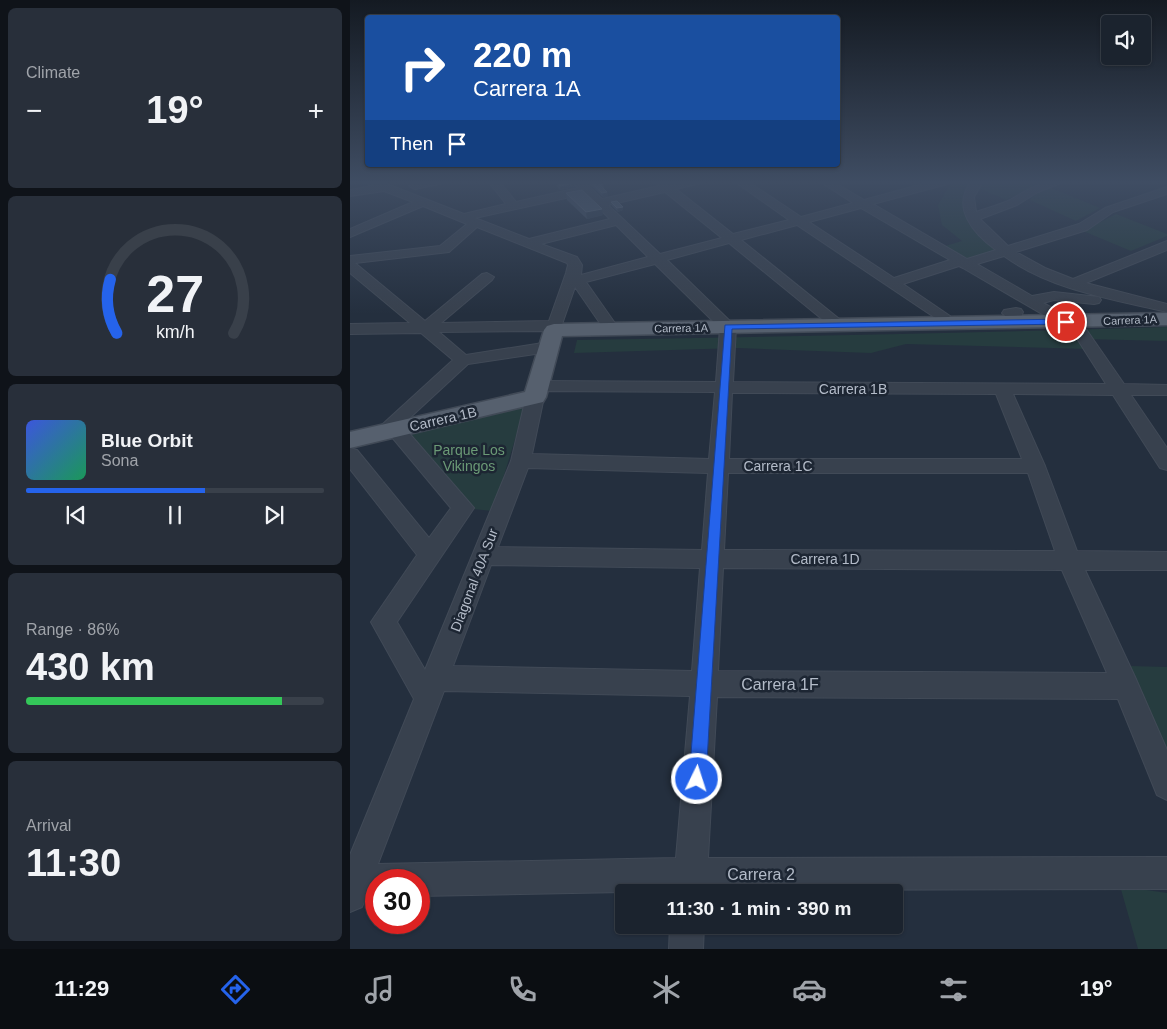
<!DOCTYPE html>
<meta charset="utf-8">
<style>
:root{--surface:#1b232e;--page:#282f3a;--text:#f1f3f6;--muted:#a0a4aa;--line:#39404a;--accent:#2563eb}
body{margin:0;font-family:Arial,sans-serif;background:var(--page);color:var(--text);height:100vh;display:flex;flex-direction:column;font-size:19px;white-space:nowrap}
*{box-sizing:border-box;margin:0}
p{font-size:16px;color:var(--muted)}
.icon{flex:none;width:28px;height:28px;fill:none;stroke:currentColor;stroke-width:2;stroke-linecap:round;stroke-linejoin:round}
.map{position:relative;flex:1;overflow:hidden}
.side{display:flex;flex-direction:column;gap:8px;padding:8px;background:#0f1319;width:350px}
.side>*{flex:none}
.hud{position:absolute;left:15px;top:15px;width:475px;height:152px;border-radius:5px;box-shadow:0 1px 4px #0004,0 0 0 1px var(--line);background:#1a4fa0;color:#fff;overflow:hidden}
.fabs{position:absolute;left:751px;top:15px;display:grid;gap:10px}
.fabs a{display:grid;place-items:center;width:50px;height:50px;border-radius:5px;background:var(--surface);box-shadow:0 1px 4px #0004,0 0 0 1px var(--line);font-size:25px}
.speed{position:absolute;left:15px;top:869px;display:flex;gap:10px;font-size:25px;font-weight:700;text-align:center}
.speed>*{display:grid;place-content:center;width:65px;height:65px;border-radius:50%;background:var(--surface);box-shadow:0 1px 4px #0004,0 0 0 1px var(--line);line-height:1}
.speed .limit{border:8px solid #d22;background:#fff;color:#111}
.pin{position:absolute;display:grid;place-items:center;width:42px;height:42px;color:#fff;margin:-21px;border:2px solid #fff;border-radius:50%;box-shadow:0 1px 5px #0007}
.me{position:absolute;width:55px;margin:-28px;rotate:4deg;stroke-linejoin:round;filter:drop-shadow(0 0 4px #0008)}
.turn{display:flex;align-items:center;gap:18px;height:105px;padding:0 25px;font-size:22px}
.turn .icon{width:65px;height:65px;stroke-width:2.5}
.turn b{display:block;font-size:35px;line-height:42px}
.then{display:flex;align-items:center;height:48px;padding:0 25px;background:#0003;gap:10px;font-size:19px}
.big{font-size:38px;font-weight:800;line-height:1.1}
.side .card{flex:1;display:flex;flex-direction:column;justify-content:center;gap:8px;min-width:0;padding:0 18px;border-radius:8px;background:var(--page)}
.side .dial{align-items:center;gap:0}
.dial svg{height:130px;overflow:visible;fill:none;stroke:var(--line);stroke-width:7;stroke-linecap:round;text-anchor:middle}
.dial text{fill:var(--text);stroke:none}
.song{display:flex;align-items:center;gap:15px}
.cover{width:60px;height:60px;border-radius:8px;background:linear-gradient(135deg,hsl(230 70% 55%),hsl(150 70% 35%))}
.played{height:5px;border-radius:2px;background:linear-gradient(90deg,var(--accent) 60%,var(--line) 60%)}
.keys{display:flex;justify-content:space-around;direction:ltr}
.heat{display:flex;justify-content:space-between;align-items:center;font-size:28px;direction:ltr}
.charge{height:8px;border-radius:4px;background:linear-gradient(90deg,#34c759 86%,var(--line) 0)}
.trip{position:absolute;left:265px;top:884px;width:288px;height:50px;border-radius:5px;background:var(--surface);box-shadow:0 1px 4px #0004,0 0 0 1px var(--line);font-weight:800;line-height:50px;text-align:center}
.tabs{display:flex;height:80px;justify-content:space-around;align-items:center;background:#0b0e12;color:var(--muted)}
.tabs .icon{width:35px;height:35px}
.tabs .current{color:var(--accent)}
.tabs b{font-size:22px;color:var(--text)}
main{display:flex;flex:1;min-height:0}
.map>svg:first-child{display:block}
.green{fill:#263c3f}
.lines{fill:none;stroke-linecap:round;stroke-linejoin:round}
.minor-casing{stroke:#414a57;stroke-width:2}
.major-casing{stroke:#414a57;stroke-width:3}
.minor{fill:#38414e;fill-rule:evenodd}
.major{fill:#56606e;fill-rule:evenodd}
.wall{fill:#3f4b5c}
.shaded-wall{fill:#2f3b4b}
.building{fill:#4b5868;stroke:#5c6777}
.route{fill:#2563eb;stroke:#184099}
.labels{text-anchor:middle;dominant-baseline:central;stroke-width:5;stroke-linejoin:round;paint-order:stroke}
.far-street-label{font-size:11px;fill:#b4bcc9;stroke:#1d2633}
.street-label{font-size:14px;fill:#b4bcc9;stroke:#1d2633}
.park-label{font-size:14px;fill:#6b9a76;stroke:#1d2633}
.near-street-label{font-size:16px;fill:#b4bcc9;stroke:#1d2633}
</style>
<main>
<section class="side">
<div class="card"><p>Climate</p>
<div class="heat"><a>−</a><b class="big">19°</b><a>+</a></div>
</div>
<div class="card dial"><svg viewBox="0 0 100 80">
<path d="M14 69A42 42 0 1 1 86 69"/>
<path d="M14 69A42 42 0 0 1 10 36" stroke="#2563eb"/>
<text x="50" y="56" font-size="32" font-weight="700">27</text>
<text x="50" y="72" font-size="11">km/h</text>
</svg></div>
<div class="card">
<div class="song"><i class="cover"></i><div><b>Blue Orbit</b><p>Sona</p></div></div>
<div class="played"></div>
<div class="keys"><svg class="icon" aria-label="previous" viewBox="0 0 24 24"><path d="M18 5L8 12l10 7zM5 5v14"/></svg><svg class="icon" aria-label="pause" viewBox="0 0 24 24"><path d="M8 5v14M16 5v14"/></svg><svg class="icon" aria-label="next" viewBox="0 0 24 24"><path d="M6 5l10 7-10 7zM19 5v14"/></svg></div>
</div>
<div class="card"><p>Range · 86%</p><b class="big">430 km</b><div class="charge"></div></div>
<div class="card"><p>Arrival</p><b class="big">11:30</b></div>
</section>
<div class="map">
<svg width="817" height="949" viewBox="0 0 817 949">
<rect width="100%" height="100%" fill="#242f3e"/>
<path class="green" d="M602,181H622C599,210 627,232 648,251L616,261L592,247L612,241L592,225L588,205Z
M635,181H696L656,200L629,188Z
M699,187L750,208L726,221L680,200L687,192Z
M766,214L817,234V236L781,251L733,231Z
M817,327V341L733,339L738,349L556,344L521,353L388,348L224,353L227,340C424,337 620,333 817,327Z
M175,407L143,511L113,508L55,436Z
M780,666L817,667V755Z
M770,886L817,893V949H788Z"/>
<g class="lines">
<defs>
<path id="minor" d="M13,181H29L114,214L156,204L138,181H149L166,202L228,188L222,181H234L252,199L309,186L304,181H316L319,184L331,181H352L351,183L326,189L383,234L439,220L384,181H397L451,217L503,203L469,181H482L514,200L584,181H602L601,183L523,204L617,259L646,250C624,234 600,207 622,181H633L624,197L626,212C637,208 650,205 660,200C681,188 691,181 716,181L688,192L667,205L630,219L658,246L729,224L755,208L817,187V194L763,212L737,230L666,252L695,268L723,279L817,241V250L736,283L817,304V312C762,299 701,290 654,256L627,264L682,296L704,292L749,297L751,300L749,303L744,304L704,300L693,303L721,318L729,319L774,384L817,385V395H781L817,448V470L810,468L763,395L663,394L695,466L727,551L817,552V570H735L785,677L817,750V800L807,795L768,699L367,697L358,858L817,857V889L357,890L356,892H324V891L69,896V880H26V897H16L12,907L0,912V855L64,699L21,622L67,555L0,469V448L7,450L79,538L101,508L41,436L32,439L25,437L23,433L103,360L71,333L0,334V324L60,323L0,273V256L90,246L117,224L73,206L0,237V229L63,202L34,191L0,196V190L22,186ZM315,192L372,238L310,254L258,205ZM234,194L260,219L179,239L125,218ZM511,208L600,260L544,278L459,222ZM266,225L298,257L231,275L232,265L227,257L191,244ZM447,225L587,319H597L600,316L553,284L609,266L613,268L711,325L719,326L756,384L383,382L386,327L317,260L379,243L483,328H493L496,325L493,322L391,240ZM127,227L217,263L218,265L216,273L199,321L91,323L142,280L144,277L137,273L132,274L75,321L5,263L99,252ZM305,264L370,328L366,382L188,381L182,382L179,386L182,390L188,391L365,392L359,459L182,454L194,397L191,393L185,391L179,393L176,397L161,461L75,670L47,622L124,508L52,425L118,364L199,352L205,350L207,347L205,344L199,342L116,355L89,332L197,331L204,335L209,333L225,287L256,332H266L269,329L236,282ZM382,393L646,394L672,459H379ZM178,468L358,473L352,550L148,547ZM378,473H678L705,551L374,550ZM141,565L350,568L342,671L103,666ZM373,568L712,570L757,673L368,671ZM94,691L340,696L326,858L28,864Z
M72,181H95L94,183L65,189L59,186L61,184Z
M666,308L671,309L673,312L670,320H660L652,313L654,310Z
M320,925H354L353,949H319Z"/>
<path id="major" d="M817,313V325L212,336L196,397L193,402L0,448V432L175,392L194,330L197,326L204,324Z"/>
</defs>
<use href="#minor" class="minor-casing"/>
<use href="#major" class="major-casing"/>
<use href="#minor" class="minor"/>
<use href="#major" class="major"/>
</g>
<path class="wall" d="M203,181H223L225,187L210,190Z
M236,181H250L253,184L254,188L258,196L253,197Z
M216,193L253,215L237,219L217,200Z
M261,202L273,210L268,212L262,206Z"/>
<path class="shaded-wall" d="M224,183L225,187L210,190V186Z
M257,192L258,196L253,197L252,193Z
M273,207V210L268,212L267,208Z
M252,209L253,215L237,219L236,212Z"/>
<path class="building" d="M205,181H223L224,183L210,186Z
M239,181H250L253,184L250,185L257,192L252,193Z
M232,190L252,209L236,212L216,193Z
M267,201L273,207L267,208L261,202Z"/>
<linearGradient id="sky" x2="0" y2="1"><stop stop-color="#141a22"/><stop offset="0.58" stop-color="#3f4d63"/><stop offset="1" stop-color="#3f4d63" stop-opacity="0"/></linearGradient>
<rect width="817" height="314" fill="url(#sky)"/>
<path class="route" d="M716,319L720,322L719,324L382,329L356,779L353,785L347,787L341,785L339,779L375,325Z"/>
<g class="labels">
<g class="far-street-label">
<text transform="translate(780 320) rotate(-2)">Carrera 1A</text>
<text transform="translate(331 328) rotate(-1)">Carrera 1A</text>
</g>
<g class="street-label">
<text x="503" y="389">Carrera 1B</text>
<text transform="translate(93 419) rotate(-13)">Carrera 1B</text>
<text x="428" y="466">Carrera 1C</text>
<text x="475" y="559">Carrera 1D</text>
<text transform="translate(124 580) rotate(-69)">Diagonal 40A Sur</text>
</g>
<g class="park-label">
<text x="119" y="450">Parque Los<tspan x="119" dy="16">Vikingos</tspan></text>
</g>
<g class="near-street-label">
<text x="430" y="684">Carrera 1F</text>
<text x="411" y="874">Carrera 2</text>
</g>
</g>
</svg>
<div class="fabs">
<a><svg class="icon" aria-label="sound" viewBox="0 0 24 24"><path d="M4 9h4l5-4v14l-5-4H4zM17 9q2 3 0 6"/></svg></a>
</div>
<div class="speed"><div class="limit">30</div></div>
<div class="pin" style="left:716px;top:322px;background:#d93025"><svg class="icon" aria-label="arrive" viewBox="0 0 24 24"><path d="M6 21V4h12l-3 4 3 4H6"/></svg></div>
<svg class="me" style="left:347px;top:779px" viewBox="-20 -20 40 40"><circle r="17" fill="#2563eb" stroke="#fff" stroke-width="3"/><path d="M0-11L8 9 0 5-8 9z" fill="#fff"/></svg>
<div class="trip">11:30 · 1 min · 390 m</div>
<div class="hud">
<div class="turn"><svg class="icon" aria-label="right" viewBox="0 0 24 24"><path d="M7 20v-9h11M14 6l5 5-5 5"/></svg><div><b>220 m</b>Carrera 1A</div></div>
<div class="then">Then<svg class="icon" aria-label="arrive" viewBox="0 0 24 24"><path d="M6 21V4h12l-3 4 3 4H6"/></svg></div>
</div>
</div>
</main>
<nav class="tabs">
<b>11:29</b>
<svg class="icon current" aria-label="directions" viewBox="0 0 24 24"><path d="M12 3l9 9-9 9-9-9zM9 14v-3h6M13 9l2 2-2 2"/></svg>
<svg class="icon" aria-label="music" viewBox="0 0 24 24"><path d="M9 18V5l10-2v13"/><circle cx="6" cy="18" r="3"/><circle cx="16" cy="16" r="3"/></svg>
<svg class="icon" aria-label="phone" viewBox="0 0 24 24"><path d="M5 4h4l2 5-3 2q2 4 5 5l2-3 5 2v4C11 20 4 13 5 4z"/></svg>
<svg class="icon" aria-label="climate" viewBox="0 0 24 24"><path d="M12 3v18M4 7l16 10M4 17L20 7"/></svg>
<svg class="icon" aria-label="car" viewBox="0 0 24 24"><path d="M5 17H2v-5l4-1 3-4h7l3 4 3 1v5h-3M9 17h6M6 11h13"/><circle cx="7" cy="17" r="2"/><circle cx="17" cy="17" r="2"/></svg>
<svg class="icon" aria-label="filters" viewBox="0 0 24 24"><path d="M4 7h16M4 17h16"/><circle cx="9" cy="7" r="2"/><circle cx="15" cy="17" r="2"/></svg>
<b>19°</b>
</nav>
